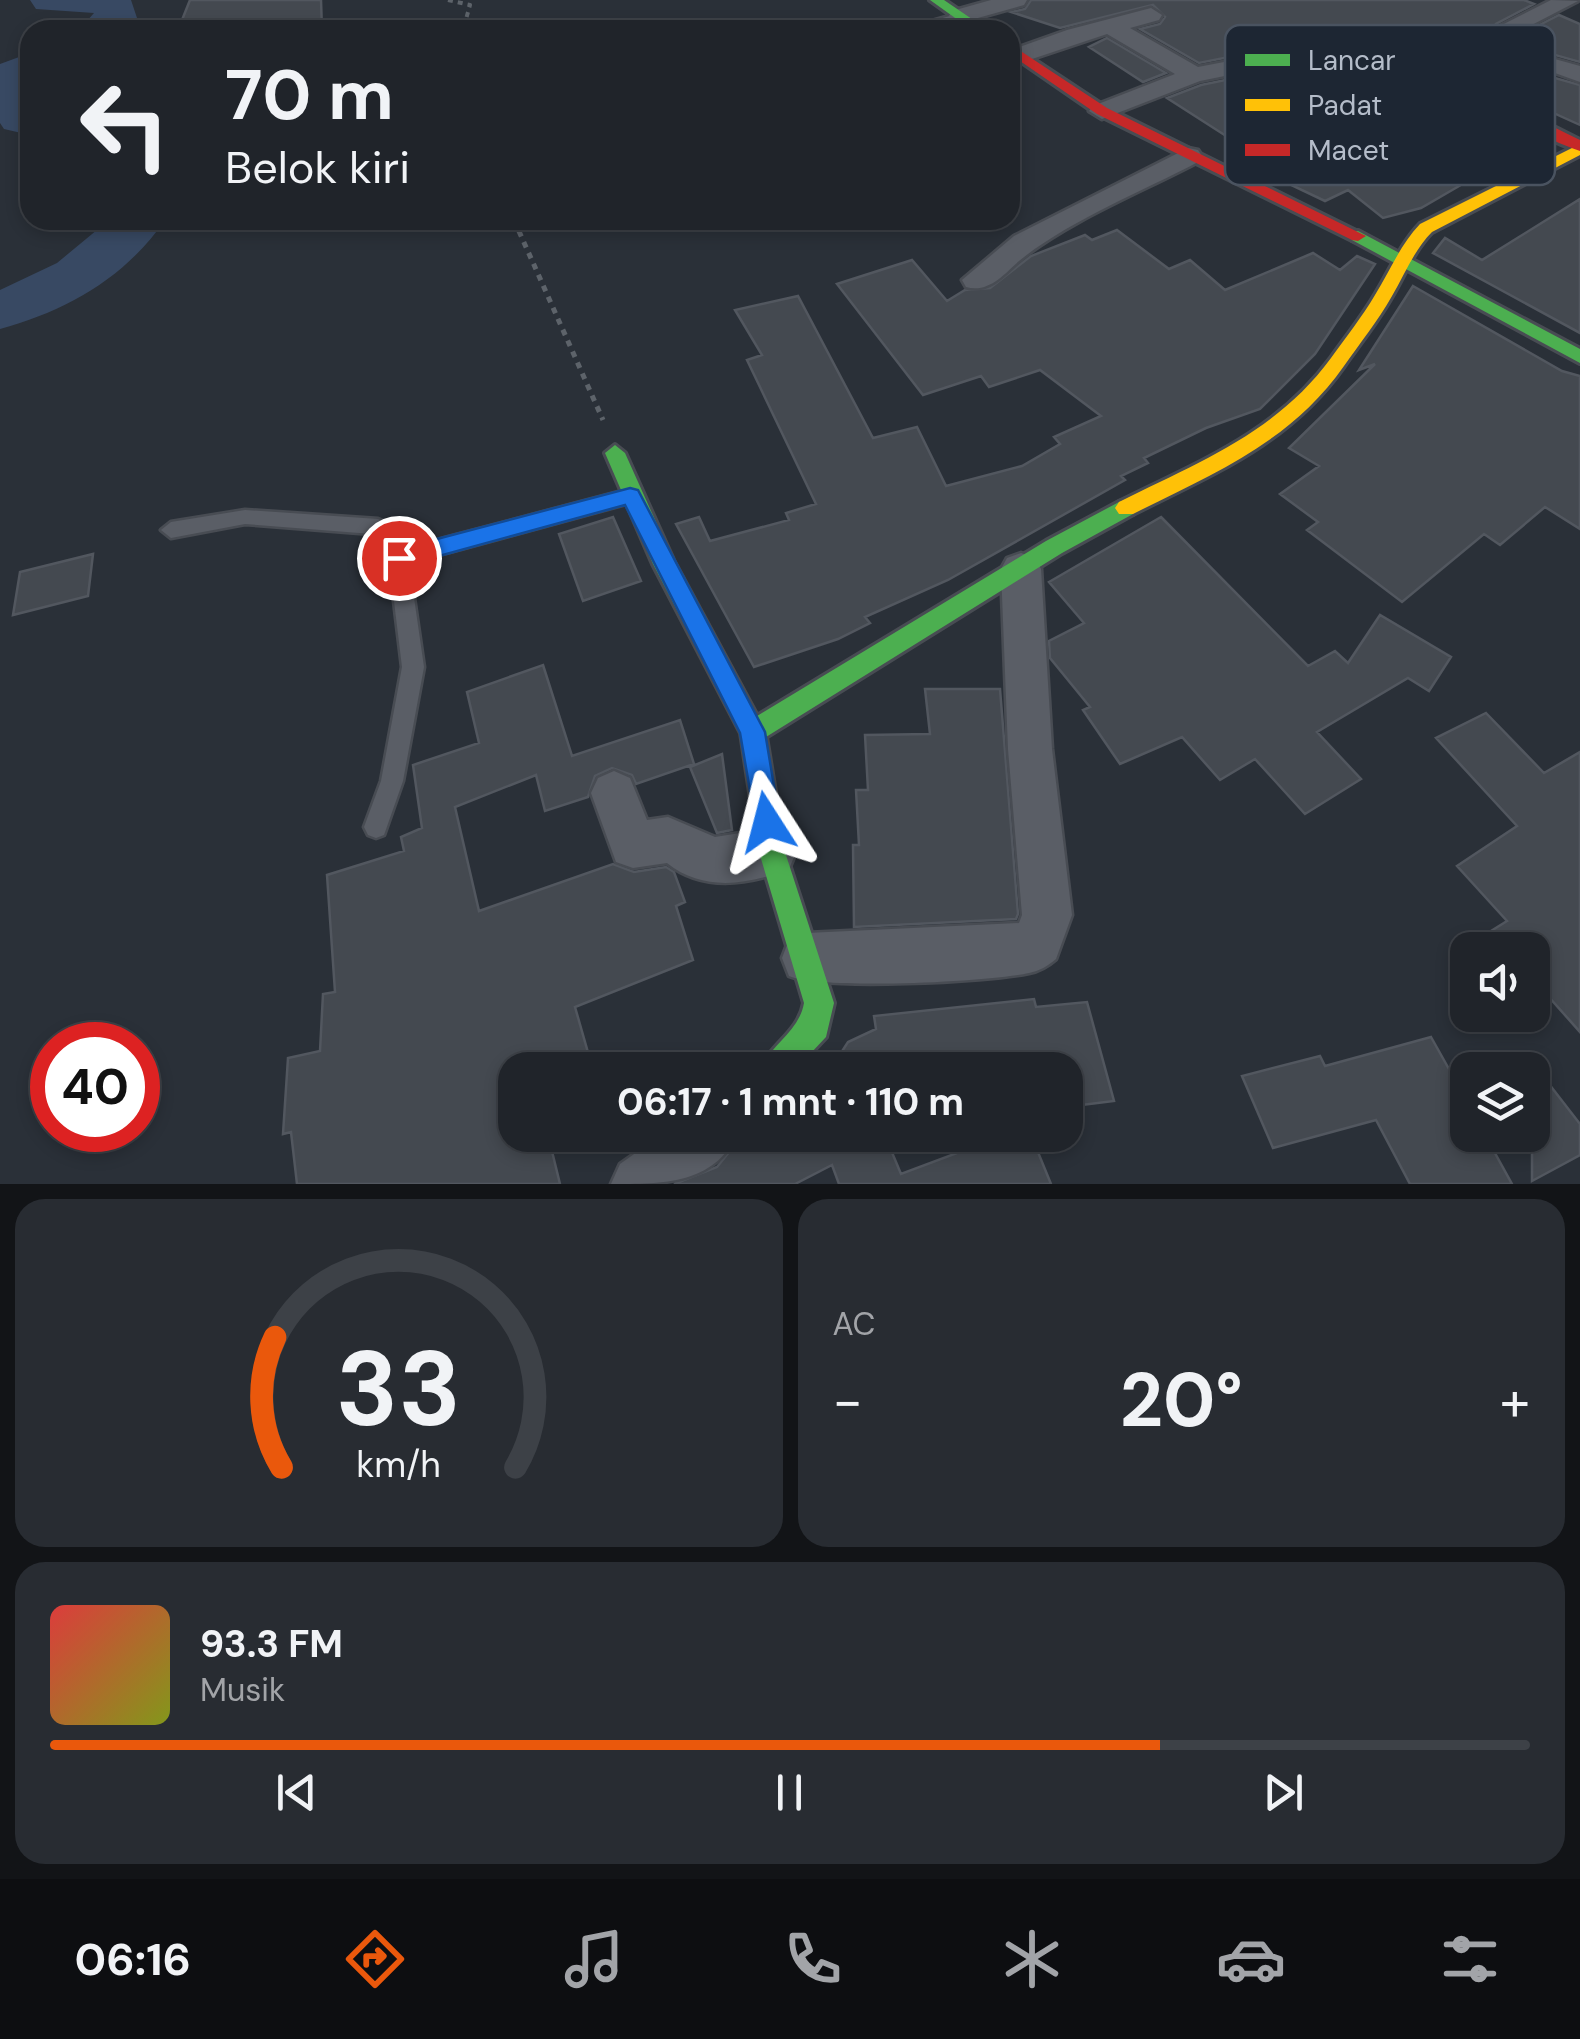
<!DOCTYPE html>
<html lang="id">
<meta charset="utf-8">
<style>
:root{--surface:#20242a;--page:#282c32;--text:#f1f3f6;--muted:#a2a4a8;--line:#3d4147;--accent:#ea580c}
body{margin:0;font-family:"DM Sans",sans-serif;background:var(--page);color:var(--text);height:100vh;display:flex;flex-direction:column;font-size:38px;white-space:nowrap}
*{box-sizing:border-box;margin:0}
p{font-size:32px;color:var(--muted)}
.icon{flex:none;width:55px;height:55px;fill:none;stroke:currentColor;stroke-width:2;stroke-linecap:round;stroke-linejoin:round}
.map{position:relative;height:1184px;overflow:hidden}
.sheet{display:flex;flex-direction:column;gap:15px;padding:15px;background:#121417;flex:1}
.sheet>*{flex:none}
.banner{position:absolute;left:20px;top:20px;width:1000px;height:210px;border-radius:30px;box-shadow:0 5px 15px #0003,0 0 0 2px var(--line);background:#20242a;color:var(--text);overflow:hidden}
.buttons{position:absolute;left:1450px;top:932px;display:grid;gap:20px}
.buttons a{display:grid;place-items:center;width:100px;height:100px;border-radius:20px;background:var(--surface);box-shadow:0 5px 15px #0003,0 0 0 2px var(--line);font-size:50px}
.speed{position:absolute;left:30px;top:1022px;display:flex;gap:20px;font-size:50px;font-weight:700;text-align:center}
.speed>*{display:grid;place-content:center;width:130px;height:130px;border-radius:50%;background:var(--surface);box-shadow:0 5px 15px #0003,0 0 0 2px var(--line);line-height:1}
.speed .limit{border:15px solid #d22;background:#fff;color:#111}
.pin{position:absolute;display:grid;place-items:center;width:85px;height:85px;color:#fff;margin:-42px;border:5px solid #fff;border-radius:50%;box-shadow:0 2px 10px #0007}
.me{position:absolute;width:110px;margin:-55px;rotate:351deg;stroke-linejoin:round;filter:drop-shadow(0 0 8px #0008)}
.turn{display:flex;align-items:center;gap:35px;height:210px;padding:0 40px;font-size:45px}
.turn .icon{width:130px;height:130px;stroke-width:2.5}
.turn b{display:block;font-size:70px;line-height:85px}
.big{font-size:75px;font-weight:700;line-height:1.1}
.sheet .widget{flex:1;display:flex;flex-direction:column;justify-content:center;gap:15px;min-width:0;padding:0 35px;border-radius:30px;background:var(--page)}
.sheet .dial{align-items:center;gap:0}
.dial svg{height:260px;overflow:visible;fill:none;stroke:var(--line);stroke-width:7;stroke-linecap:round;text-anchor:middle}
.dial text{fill:var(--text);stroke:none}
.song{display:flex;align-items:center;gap:30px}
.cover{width:120px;height:120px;border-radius:15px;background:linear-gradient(135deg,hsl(0 70% 55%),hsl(70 70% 35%))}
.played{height:10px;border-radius:5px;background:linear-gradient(90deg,var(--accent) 75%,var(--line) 75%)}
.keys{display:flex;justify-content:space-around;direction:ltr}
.heat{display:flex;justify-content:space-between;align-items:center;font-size:55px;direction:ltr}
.sheet .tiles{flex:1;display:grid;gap:15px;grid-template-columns:1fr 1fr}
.widget:last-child{grid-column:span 2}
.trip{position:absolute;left:498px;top:1052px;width:585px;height:100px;border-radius:30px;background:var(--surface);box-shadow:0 5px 15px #0003,0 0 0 2px var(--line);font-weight:700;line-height:100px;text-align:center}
.tabs{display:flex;height:160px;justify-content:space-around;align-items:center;background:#0d0e11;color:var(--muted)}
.tabs .icon{width:70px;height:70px}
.tabs .current{color:var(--accent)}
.tabs b{font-size:45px;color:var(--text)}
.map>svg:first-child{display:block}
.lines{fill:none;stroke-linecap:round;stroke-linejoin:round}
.river{fill:#384963;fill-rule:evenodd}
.building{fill:#444950;stroke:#52575f;stroke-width:2.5}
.lane-casing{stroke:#484c53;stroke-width:5}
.street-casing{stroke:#484c53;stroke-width:5}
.fast-casing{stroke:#484c53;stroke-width:6}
.slow-casing{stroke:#484c53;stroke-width:6}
.jam-casing{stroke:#484c53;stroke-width:6}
.path-far1{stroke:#5d636a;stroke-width:4;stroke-dasharray:5 5;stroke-linecap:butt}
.path{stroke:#5d636a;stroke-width:5;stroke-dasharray:6 6;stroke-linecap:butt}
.lane{fill:#5a5e66;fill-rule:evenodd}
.street{fill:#5a5e66;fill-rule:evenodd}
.fast{fill:#4caf50;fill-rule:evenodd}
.slow{fill:#ffc107;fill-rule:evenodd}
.jam{fill:#c62828;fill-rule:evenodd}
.route{fill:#1a73e8;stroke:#114b97;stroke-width:2.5}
.key{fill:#1d2633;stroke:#4a5360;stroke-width:2.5}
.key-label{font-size:28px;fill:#b4bcc9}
</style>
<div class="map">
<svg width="1580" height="1184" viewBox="0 0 1580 1184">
<rect width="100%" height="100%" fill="#2a3038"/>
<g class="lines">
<path class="river" d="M30,0H131L138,21L131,30H79L94,13L36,9Z
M30,53V84L26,86L30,135L4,129L0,123V64Z
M109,220H165C125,278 66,311 0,329V290L57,263Z"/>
</g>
<path class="building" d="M190,0H321L322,30H178Z
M1031,0H1524L1534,4L1496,24L1499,34L1520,35L1559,15L1580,24V62L1505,41L1490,49L1489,54L1495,61L1580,85V125L1478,79L1390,49L1350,43L1313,50L1287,71L1296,83H1314L1353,70L1385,74L1434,91L1545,147L1466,182L1421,208L1383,218L1348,190L1325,201L1260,170L1267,165L1242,153L1248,150L1167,98L1201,85L1255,74L1259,62L1244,54L1199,63L1140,29L1160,24L1165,17L1153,5L1060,28L1011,12L1025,9Z
M1107,38L1166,73L1143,82L1089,47Z
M1580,199V333L1433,253L1445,238L1482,260Z
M1117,230L1169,269L1190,260L1225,290L1313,253L1340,270L1357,256L1375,264L1315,354L1260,409L1206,428L1144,458L1148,463L1121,476L1125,480L948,580L865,617L870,623L838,639L754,667L676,524L699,517L710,541L789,520L786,513L816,504L747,360L762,355L735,310L798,296L873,438L917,427L946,486L1022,466L1060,444L1054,437L1101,416L1040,370L989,387L981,376L923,395L837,284L912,260L947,301L965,290L990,288L1031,256L1085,235L1092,240Z
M1413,286L1562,371L1580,376V529L1545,507L1500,545L1484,534L1402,602L1307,530L1318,522L1280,494L1319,466L1289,448L1375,364L1359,370Z
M613,517L641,581L583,601L559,534Z
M1161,517L1308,666L1335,651L1348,663L1380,615L1451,657L1429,691L1408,678L1317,732L1361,779L1305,814L1255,759L1220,780L1182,737L1120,764L1083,710L1090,707L1050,658L1049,641L1084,623L1049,582Z
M93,554L88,596L13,615L20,572Z
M543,665L572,756L680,720L694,764L636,784L632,775L612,768L595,776L588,797L545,811L536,775L455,807L479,911L613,864L634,872L666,867L674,872L685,902L676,906L693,960L575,1007L593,1070H515V1135H548L560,1184H297L291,1132L283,1134L288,1058L320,1051L323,994L335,992L327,875L404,851L401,837L422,828L413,765L479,743L467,692Z
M925,689H1000L1018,914L1016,919L854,927L853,845H859L856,790H868L865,735L930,734Z
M1486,713L1544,773L1580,752V1032L1532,978V950H1508L1491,931L1507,921L1457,866L1517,826L1436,738Z
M722,754L732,830L717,833L690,767Z
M1034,999L1036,1007L1087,1002L1114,1101L1065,1107V1070H830L848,1042L876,1029L874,1016Z
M1431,1037L1468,1103V1135H1485L1512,1184H1410L1376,1120L1273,1148L1242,1076L1320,1056L1325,1066Z
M1532,1062L1580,1124V1155L1532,1181Z
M743,1135H892L886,1138L901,1174L1005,1135H1031L1051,1184H839L832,1165L795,1184H674L717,1167Z"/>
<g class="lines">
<defs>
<path id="lane" d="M960,13L964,14V18L920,30H901Z
M630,489L637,491L639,496L637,501L409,563L424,667L403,781L384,835L376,838L368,835L364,827L381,781L402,667L389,560L372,534L245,524L171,538L161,530L171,522L245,510L378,519L385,522L403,549Z"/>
<path id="street" d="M991,0H1027L1024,5L960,23L949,16L952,11Z
M1551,0L1578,1L1518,32H1502L1498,27Z
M1151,8L1162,15L1159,20L1130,28L1198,67L1245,58L1257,65L1254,70L1200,81L1102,119L1089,111L1093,106L1175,74L1107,34L1029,60L1020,62L1010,58L1011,50L1067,30Z
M1504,45L1580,66V82L1541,68L1496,57L1492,52Z
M1188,148L1198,150L1202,156L1198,162C1141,192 1068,221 1019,261C1003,275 989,293 966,287L962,280L1014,236Z
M1021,553L1035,558L1041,569L1052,749L1072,915L1056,959C1048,966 1039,971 1029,973C988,982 823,990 789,976L782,958L789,940L807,933L1019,923L1022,915L1008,749L1001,569L1007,558Z
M614,771L630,778L647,820L668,817L715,837L772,828L789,835L796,852L789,869C748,885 703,892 667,863L633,868L616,862L591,793L598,778Z
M661,1135H737C713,1184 664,1184 611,1184L620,1164Z"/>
<path id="fast" d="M930,0H944L988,30H972Z
M1358,231L1580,349V363L1352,240V232Z
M615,445L625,453L674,562L757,716L1046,541L1119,502L1126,500L1137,508L1133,514L1062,553L766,737L785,852L834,1003L826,1037L795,1070H760C771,1044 799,1032 804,1003L759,852L741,733L653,564L605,453Z"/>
<path id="slow" d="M1580,144V155L1432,232C1414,250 1405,274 1392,296C1378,321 1360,343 1344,366C1290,443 1214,473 1133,514H1119L1115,508L1119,502C1199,462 1276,433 1331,358C1346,337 1362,317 1375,295C1390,271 1400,245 1420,224Z"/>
<path id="jam" d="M1010,44L1107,108L1366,236L1358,241L1352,240L1097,114L1010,54Z
M1351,52C1433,58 1508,105 1580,140V151C1507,127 1432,57 1351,60C1336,61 1322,72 1308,76L1301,72L1329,57Z"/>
</defs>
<use href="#lane" class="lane-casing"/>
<use href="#street" class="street-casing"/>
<use href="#fast" class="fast-casing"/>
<use href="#slow" class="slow-casing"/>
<use href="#jam" class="jam-casing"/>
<path class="path-far1" d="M448,0L470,5L463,30"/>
<path class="path" d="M514,220L603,420"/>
<use href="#lane" class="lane"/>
<use href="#street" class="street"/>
<use href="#fast" class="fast"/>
<use href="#slow" class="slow"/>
<use href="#jam" class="jam"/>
</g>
<path class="route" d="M630,488L638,490L765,732L780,822L776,831L767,835L757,831L740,733L625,505L399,567L388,558L399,549Z"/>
<rect x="1225" y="25" width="330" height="160" rx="15" class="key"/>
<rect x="1245" y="54" width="45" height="12" fill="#4caf50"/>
<rect x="1245" y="99" width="45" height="12" fill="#ffc107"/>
<rect x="1245" y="144" width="45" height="12" fill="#c62828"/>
<g class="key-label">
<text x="1308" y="70">Lancar</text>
<text x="1308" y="115">Padat</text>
<text x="1308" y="160">Macet</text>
</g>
</svg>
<div class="buttons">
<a><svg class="icon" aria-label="sound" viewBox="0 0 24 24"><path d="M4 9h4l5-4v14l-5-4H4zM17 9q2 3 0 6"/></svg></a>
<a><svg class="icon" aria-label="layers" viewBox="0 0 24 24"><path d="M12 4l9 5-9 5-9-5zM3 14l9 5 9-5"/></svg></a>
</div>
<div class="speed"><div class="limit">40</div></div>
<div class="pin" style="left:399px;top:558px;background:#d93025"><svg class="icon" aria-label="arrive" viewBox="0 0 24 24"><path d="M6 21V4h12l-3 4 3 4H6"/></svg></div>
<svg class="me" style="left:767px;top:822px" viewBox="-20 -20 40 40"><path d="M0-17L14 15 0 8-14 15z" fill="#1a73e8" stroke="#fff" stroke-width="4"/></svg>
<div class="trip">06:17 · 1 mnt · 110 m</div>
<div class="banner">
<div class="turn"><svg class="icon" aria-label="left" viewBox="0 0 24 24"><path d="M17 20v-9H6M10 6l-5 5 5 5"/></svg><div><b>70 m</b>Belok kiri</div></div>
</div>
</div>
<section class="sheet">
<div class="tiles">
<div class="widget dial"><svg viewBox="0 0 100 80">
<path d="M14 69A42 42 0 1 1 86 69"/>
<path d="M14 69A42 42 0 0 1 12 29" stroke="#ea580c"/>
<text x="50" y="56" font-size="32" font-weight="700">33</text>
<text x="50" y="72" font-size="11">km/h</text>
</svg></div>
<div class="widget"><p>AC</p>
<div class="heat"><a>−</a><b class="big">20°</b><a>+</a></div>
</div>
<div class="widget">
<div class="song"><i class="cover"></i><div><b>93.3 FM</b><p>Musik</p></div></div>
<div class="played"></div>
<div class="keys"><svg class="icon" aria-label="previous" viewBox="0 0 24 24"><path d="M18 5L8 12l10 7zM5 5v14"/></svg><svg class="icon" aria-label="pause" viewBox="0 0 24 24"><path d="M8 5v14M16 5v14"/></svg><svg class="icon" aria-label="next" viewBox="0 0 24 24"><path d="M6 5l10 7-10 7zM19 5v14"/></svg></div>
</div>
</div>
</section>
<nav class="tabs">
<b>06:16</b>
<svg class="icon current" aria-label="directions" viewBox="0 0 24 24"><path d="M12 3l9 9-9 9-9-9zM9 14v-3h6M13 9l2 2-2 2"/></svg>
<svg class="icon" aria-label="music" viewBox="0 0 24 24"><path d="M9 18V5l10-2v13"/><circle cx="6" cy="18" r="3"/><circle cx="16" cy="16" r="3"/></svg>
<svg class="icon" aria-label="phone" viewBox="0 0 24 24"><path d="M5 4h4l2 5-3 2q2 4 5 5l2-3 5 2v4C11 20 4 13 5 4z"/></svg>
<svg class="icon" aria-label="climate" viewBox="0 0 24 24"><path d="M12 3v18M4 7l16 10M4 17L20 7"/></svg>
<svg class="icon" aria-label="car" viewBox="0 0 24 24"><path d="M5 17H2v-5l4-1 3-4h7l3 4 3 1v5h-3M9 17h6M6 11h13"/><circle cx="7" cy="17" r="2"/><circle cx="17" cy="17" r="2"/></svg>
<svg class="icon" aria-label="filters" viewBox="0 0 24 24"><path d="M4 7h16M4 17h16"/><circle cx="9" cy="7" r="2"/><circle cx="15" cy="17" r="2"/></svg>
</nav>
